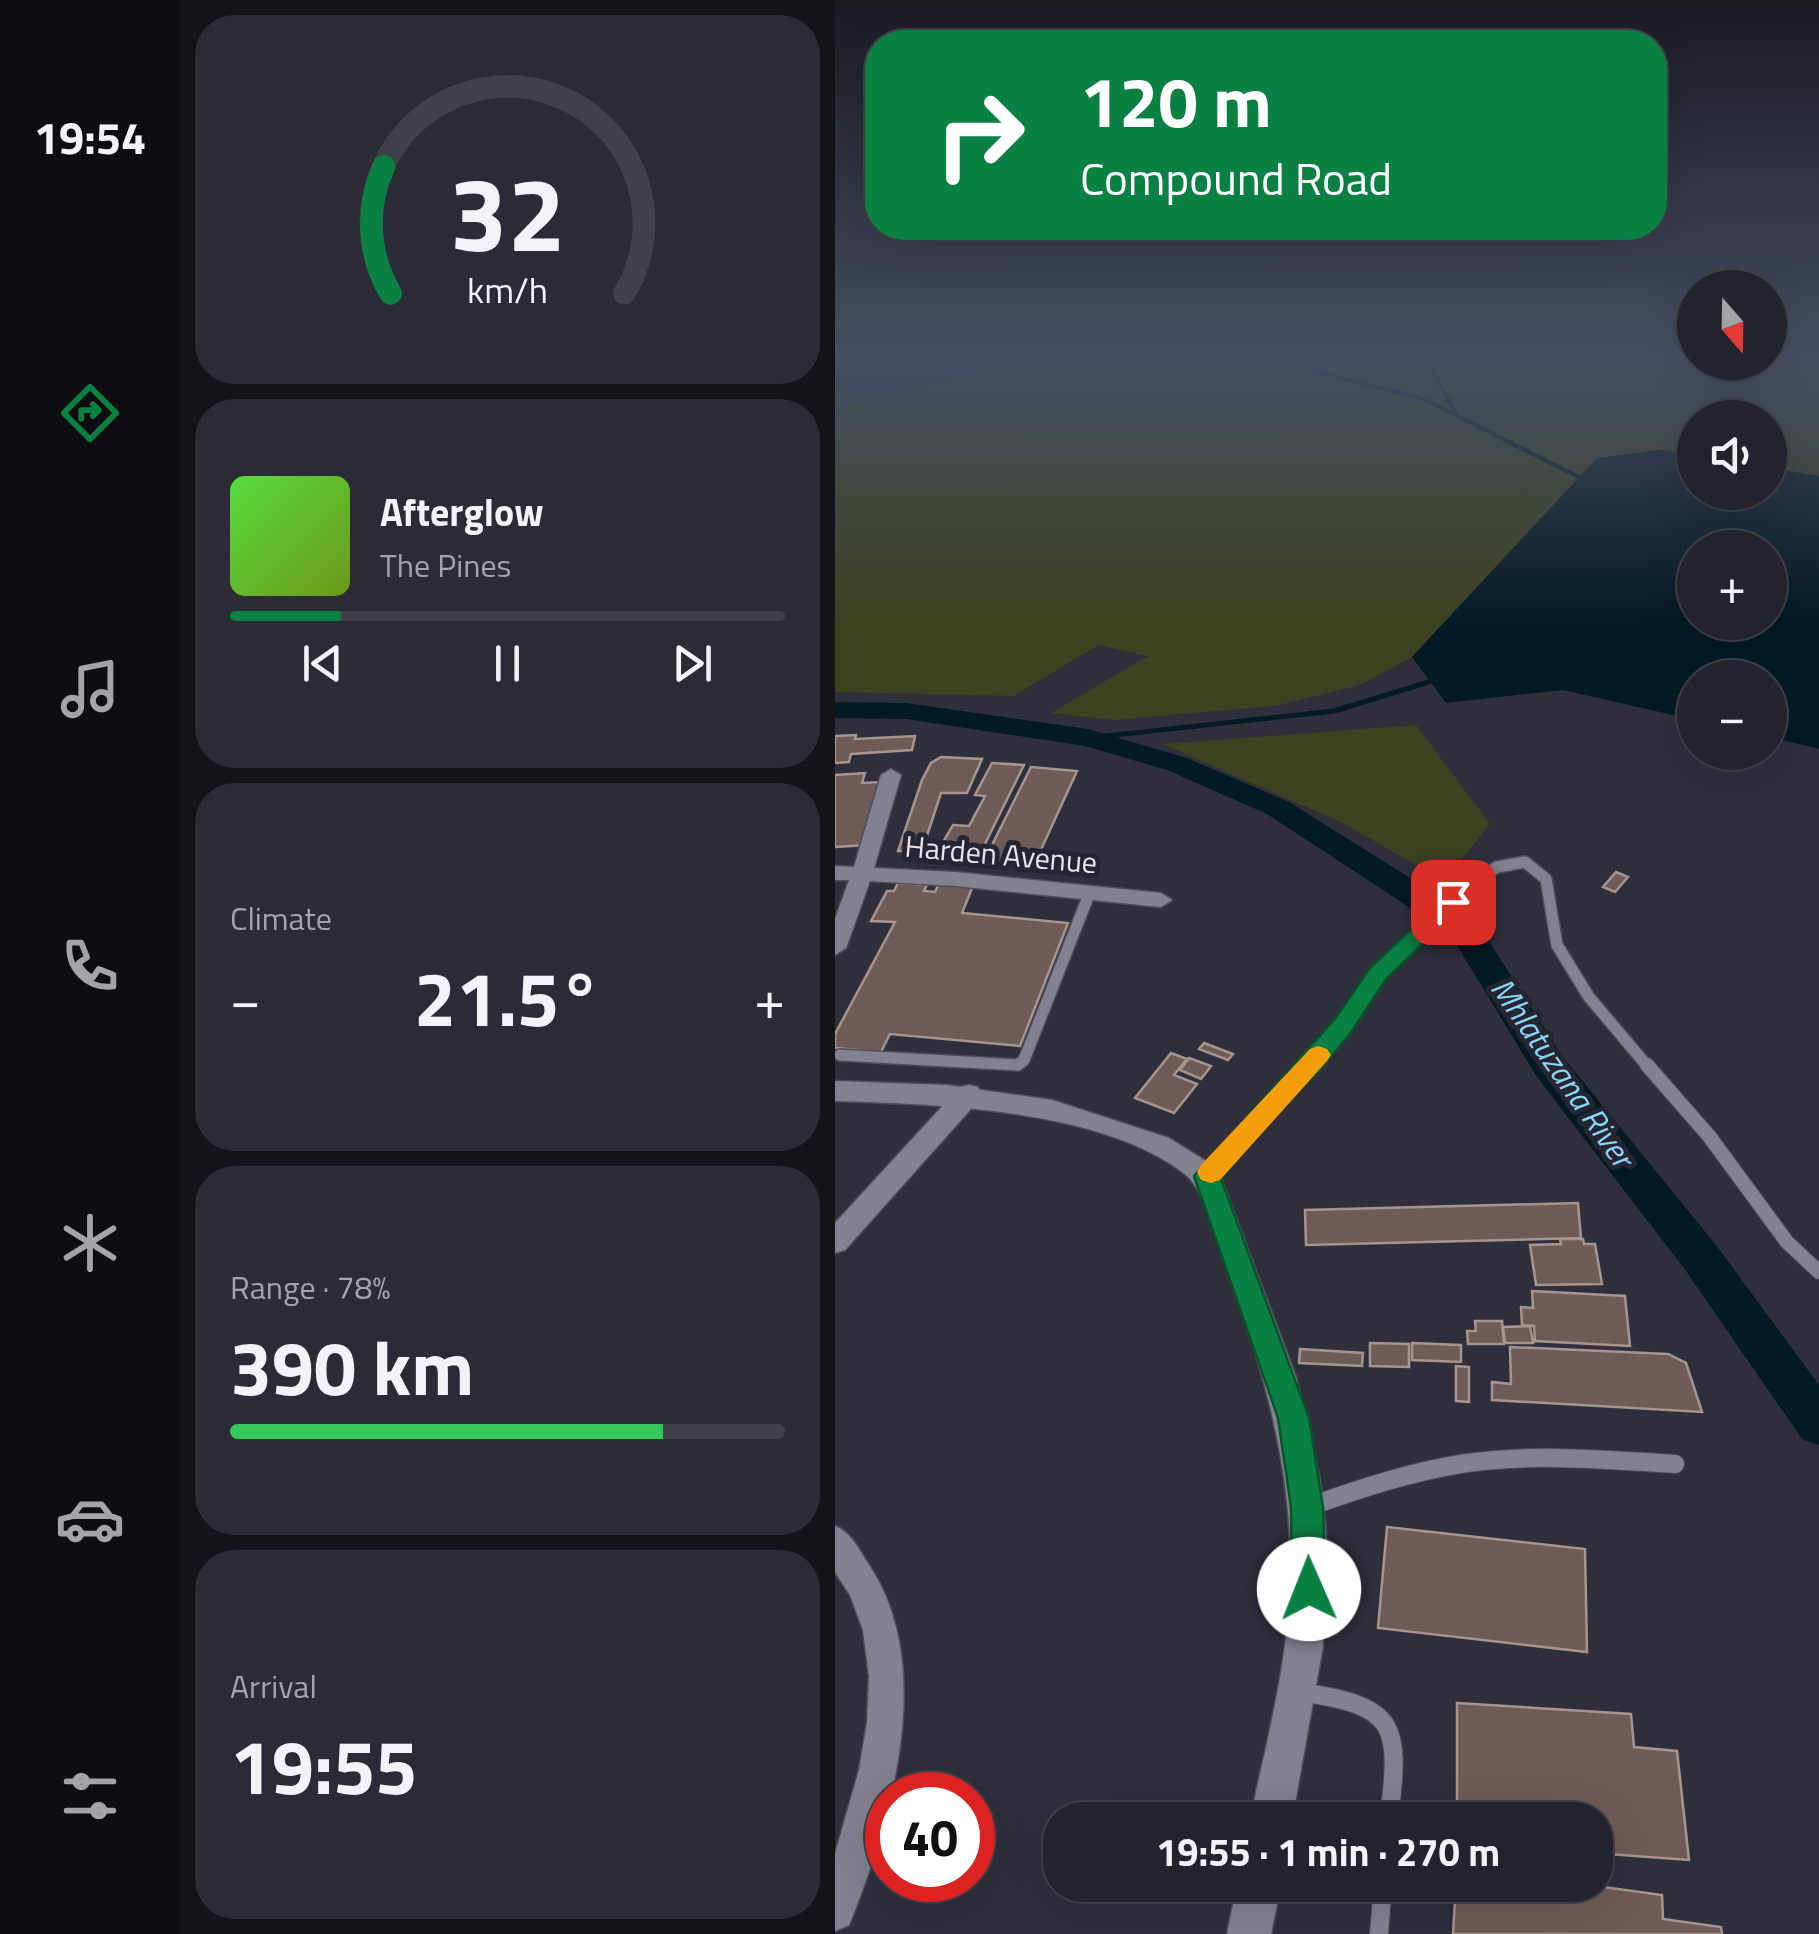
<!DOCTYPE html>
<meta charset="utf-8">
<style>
:root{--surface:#23232d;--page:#2b2b35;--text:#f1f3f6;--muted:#a3a4aa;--line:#404049;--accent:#0b8043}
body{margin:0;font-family:"Titillium Web",sans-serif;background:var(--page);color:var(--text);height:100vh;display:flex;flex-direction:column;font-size:38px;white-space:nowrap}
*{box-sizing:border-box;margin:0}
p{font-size:32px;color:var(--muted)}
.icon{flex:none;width:55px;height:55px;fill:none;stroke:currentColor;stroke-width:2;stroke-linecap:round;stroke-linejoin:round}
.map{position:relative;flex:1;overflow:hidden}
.sheet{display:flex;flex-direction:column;gap:15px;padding:15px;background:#131319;width:655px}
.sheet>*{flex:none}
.banner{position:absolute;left:30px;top:30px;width:802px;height:210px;border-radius:40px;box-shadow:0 10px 40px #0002,0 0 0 2px var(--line);background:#0b8043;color:#fff;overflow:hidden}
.needle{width:65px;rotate:160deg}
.tools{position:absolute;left:842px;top:270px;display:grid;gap:20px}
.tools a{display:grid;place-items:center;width:110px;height:110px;border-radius:50%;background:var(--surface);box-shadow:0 10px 40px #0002,0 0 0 2px var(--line);font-size:50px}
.speed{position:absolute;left:30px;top:1772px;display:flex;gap:20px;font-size:50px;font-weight:700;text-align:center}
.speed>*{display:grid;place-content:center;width:130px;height:130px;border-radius:50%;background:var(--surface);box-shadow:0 10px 40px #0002,0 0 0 2px var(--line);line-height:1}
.speed .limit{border:15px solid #d22;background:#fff;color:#111}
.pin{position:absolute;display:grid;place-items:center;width:85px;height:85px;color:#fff;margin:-42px;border-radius:20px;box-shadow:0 5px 15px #0006}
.me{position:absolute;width:110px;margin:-55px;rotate:359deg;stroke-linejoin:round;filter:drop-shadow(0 0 8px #0008)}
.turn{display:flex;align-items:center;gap:35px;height:210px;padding:0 50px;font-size:45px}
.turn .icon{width:130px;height:130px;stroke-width:2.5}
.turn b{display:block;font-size:70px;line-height:85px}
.big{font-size:75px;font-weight:700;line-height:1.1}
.sheet .tile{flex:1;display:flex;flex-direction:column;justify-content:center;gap:15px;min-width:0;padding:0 35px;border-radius:40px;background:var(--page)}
.sheet .dial{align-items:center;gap:0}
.dial svg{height:260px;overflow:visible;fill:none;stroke:var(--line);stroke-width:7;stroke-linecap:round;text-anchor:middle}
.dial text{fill:var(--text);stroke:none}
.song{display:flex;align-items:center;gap:30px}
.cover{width:120px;height:120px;border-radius:15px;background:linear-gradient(135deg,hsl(110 70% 55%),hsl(80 70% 35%))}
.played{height:10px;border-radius:5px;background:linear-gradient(90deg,var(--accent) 20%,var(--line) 20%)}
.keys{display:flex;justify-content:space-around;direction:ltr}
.heat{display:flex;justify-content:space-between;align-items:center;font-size:55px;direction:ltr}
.charge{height:15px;border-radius:8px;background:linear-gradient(90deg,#34c759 78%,var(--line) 0)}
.trip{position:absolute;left:208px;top:1802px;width:570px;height:100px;border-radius:40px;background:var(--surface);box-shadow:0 10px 40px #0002,0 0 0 2px var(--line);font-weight:700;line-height:100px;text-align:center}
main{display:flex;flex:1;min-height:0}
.tab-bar{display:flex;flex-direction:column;width:180px;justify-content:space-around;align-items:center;background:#0e0e12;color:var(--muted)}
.tab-bar .icon{width:70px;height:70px}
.tab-bar .on{color:var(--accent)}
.tab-bar b{font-size:45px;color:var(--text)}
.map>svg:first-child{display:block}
.green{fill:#3b421f}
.water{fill:#031a24;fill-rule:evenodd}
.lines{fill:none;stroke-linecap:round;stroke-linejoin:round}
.stream-far1{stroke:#031a24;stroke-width:4}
.stream{stroke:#031a24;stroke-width:5}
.river{fill:#031a24;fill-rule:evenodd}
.building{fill:#6d5b57;stroke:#a6948f;stroke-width:2.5}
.service-far2-casing{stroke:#4d4d58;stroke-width:14}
.service-far1-casing{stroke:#4d4d58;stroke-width:16}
.service-casing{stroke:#4d4d58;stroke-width:20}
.minor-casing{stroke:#4d4d58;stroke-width:3}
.tertiary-casing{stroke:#4d4d58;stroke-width:3}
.service-far2{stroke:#818191;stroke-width:11}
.service-far1{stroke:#818191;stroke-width:14}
.service{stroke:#818191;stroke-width:18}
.minor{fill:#818191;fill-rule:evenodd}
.tertiary{fill:#818191;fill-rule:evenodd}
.route{fill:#0b8043;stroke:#07532c;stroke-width:2.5}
.slow{fill:#f59e0b}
.labels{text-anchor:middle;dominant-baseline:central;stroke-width:10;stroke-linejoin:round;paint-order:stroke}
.street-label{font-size:30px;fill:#e6e6ef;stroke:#252532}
.water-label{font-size:32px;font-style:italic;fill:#8ad6f9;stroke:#252532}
</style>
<main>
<nav class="tab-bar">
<b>19:54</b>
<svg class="icon on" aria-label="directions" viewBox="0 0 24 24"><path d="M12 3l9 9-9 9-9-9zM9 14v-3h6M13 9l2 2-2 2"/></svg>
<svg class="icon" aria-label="music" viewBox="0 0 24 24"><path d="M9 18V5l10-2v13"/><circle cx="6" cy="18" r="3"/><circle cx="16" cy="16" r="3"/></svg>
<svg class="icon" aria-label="phone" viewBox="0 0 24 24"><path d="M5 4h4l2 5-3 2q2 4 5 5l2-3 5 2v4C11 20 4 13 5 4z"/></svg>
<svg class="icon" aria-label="climate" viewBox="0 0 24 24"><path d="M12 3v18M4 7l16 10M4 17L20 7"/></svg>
<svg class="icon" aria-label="car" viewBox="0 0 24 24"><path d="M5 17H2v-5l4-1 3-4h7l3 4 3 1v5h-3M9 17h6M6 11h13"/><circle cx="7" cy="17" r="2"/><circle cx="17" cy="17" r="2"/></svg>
<svg class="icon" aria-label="filters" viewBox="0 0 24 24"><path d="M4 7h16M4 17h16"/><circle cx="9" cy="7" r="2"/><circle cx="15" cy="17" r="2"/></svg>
</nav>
<section class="sheet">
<div class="tile dial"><svg viewBox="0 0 100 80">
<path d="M14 69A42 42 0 1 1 86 69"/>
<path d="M14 69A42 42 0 0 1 12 30" stroke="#0b8043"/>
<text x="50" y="56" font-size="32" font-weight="700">32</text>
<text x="50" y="72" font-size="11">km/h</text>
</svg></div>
<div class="tile">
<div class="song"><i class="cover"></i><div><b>Afterglow</b><p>The Pines</p></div></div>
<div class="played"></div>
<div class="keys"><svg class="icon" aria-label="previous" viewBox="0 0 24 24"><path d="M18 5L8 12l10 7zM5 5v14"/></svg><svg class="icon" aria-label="pause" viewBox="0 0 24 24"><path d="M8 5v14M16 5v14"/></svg><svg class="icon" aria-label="next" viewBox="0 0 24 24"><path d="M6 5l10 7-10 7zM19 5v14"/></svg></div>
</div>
<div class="tile"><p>Climate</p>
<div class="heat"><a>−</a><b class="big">21.5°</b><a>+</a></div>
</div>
<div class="tile"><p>Range · 78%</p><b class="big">390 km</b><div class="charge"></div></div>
<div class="tile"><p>Arrival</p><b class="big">19:55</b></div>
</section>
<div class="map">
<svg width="984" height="1934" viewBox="0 0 984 1934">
<rect width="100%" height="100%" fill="#2f2f3c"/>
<path class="green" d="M141,354H860V362H935V357L984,360V476L935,468V418H860V455L826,450L762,458L577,657L525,685L440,706L278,720L216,713L313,656L263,645L179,696L0,692V407L149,375Z
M581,725L655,824L609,881L506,822L327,744Z"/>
<path class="water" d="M826,450L860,455V492H935V468L984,476V749L935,737V678H860V720L728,690L611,703L577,657L762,458ZM860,548H935V622H860Z"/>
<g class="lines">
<path class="stream-far1" d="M405,354L584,397L744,477
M602,354L591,359L621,414"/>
<path class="stream" d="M253,738L499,711L594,682"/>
<path class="river" d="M0,702L71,703L253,729L352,758L454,802L639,918L728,1057L881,1245L984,1385V1445L967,1439L851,1271L702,1077L615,934L432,814L332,770L250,746L71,719L0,718Z"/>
</g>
<path class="building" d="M21,735L20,739L80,736L77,750L16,754L14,762L0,763V736Z
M106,757L147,759L132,793H106L87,851H63L87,780L96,763Z
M157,763L189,765L145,854L103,851L118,825L134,826L150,796L140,795Z
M196,767L242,771L199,865L149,861Z
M30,773L27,783L46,782L32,845L0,847V775Z
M781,872L793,877L780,892L768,887Z
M63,883L92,885L89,891L100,892L104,883L138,886L127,913L233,923L185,1046L55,1034L46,1052L0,1048V1034L60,922L36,921L52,891H59Z
M369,1043L398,1054L393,1060L364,1049Z
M336,1053L352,1059L339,1075L362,1084L339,1113L300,1098Z
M354,1058L376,1066L366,1079L345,1070Z
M743,1203L746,1238L471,1245L470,1210Z
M725,1239H748L749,1244H760L767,1284L701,1285L695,1245L726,1244Z
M697,1291L790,1296L795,1346L700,1341L699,1326L687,1325L686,1307L698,1308Z
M640,1321H667L669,1344H633L632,1331H641Z
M695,1326L698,1343H670L668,1327Z
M535,1343L574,1344V1367L535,1366Z
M577,1343L626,1345V1362L577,1360Z
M675,1347L833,1354L851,1363L867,1412L657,1400V1382L676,1384Z
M465,1349L528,1353L527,1366L464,1363Z
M621,1366L634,1367V1402L621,1401Z
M552,1527L750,1549L752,1652L543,1628Z
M622,1703L796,1714L799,1747L842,1751L854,1860L760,1853V1820H622Z
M621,1885H754L827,1895L828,1919L886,1927L887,1934H618Z"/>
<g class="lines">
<defs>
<path id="service-far2" d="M5,1055L183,1065L189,1060L255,892
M472,1068L543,974L651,874L662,867L690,862L711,879L722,945L754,997L814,1068"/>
<path id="service-far1" d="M812,1065L874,1136L952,1242L984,1272
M372,1176L440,1098L475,1065"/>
<path id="service" d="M476,1506C527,1488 578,1471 632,1463C701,1453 771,1460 840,1464
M465,1692C564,1706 565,1725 554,1820
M544,1934L548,1885"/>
<path id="minor" d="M56,769L66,775L39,868L120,872L326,893L337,900L326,907L120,886L35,881L11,948L0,955V919L14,880H0V866L19,867L46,775Z
M134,1085L143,1087L146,1094L143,1101L10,1250L0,1253V1223L125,1087Z
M0,1526C17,1533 24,1550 34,1565C102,1667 56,1822 14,1925L0,1931V1854L24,1770L32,1723L34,1676L28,1630L15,1595L0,1572Z"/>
<path id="tertiary" d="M0,1081L112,1085L217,1100L334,1138L382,1168L461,1377L485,1480L491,1533L488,1646L457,1820H415C431,1744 452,1667 455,1589C460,1479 430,1373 393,1271C384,1247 370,1190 351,1175C269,1109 101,1104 0,1101Z
M402,1885H446L436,1934H392Z"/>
</defs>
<use href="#service-far2" class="service-far2-casing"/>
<use href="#service-far1" class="service-far1-casing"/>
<use href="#service" class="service-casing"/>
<use href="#minor" class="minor-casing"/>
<use href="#tertiary" class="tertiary-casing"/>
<use href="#service-far2" class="service-far2"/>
<use href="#service-far1" class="service-far1"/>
<use href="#service" class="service"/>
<use href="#minor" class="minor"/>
<use href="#tertiary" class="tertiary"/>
</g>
<linearGradient id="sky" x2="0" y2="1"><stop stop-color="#1a1a21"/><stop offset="0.57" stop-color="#474d61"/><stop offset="1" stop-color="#474d61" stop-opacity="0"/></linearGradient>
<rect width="984" height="625" fill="url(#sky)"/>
<path class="route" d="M618,896L626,898L629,902L626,907L551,979L517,1031L483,1072L449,1105L386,1179L474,1418L488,1507L491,1589L486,1601L474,1606L462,1601L457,1589L456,1507L443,1418L359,1176L500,1019L535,968L610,898Z"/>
<path class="slow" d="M483,1046L492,1049L496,1055L492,1061L385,1180L376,1183L366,1180L362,1172L366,1165L475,1049Z"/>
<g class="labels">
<g class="street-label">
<text transform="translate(166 854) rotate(5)">Harden Avenue</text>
</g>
<g class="water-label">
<text transform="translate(728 1072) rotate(55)">Mhlatuzana River</text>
</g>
</g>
</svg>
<div class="tools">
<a><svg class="needle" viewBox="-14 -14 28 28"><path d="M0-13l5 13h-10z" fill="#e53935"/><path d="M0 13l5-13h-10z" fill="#a3a4aa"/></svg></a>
<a><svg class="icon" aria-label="sound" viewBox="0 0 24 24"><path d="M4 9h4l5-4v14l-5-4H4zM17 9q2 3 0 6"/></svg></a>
<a>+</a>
<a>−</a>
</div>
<div class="speed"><div class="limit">40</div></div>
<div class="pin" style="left:618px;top:902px;background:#d93025"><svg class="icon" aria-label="arrive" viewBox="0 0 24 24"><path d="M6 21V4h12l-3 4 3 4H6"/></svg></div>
<svg class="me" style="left:474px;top:1589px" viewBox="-20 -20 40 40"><circle r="19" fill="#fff"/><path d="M0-13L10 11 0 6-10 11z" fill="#0b8043"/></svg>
<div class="trip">19:55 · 1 min · 270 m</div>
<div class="banner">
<div class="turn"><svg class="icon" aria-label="right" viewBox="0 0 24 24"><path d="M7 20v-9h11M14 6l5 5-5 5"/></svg><div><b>120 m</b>Compound Road</div></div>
</div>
</div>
</main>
